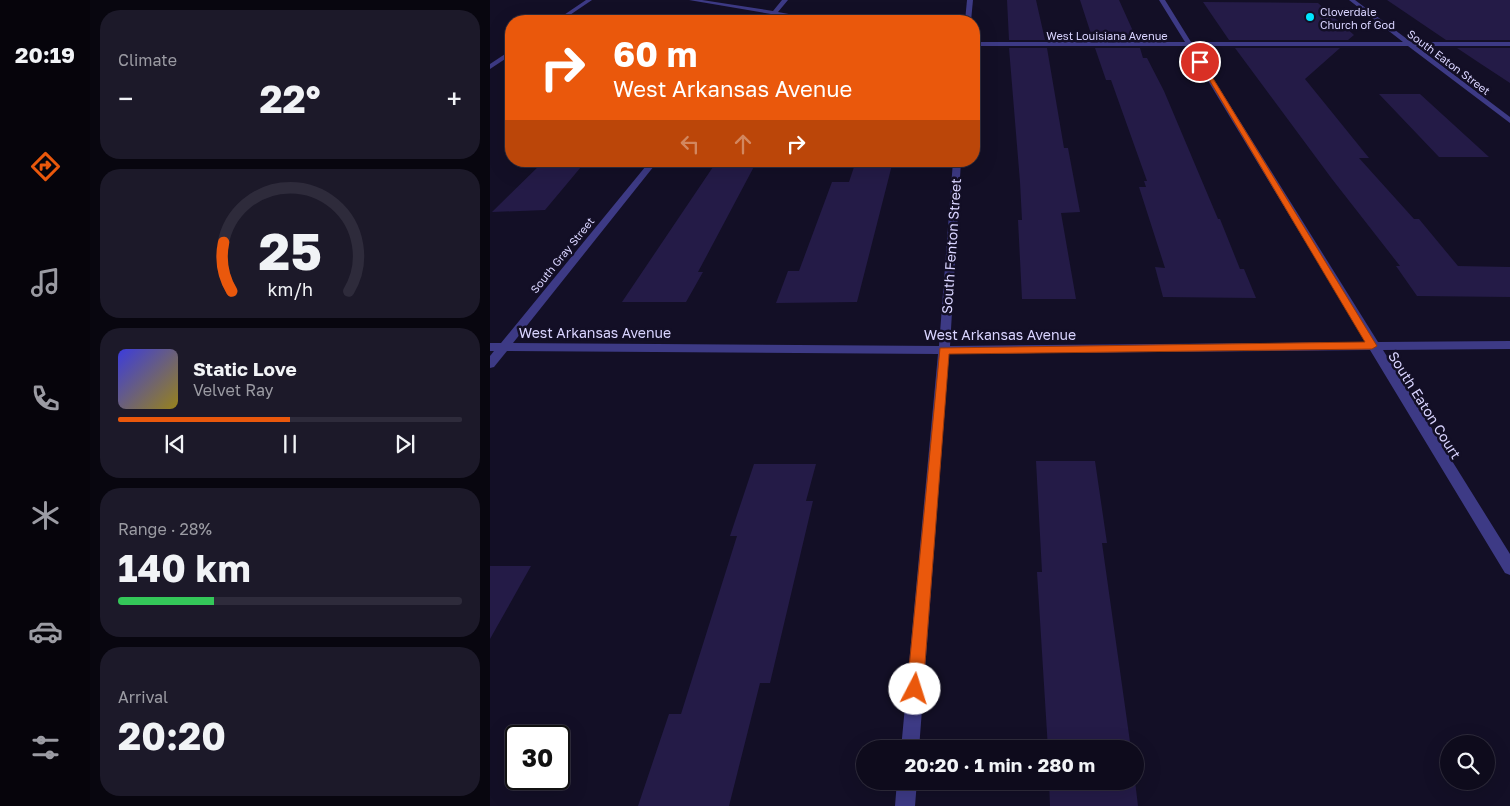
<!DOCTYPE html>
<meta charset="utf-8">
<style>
:root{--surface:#0e0b1c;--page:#1c1929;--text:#f1f3f6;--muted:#9b9ba3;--line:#2e2b3b;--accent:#ea580c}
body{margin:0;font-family:"Golos Text",sans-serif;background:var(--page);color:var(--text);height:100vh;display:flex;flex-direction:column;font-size:19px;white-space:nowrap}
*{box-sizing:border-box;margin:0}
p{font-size:16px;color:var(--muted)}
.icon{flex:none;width:28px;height:28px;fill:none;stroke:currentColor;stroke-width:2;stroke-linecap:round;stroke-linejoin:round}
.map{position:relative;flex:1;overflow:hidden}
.details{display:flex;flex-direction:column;gap:10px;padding:10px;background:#08060f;width:400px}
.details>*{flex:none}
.guide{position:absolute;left:15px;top:15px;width:475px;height:152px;border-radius:20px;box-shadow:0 5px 20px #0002,0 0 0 1px var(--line);background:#ea580c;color:#fff;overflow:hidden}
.fabs{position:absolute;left:950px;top:735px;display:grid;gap:10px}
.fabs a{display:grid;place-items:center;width:55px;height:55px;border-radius:50%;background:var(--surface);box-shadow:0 5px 20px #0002,0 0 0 1px var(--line);font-size:25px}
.speed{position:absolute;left:15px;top:725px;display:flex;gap:10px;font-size:25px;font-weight:700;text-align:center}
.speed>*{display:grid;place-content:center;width:65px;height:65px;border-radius:50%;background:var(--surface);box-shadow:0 5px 20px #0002,0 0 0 1px var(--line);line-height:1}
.speed .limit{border:2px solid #111;border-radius:8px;background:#fff;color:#111}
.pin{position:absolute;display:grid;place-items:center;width:42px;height:42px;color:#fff;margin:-21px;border:2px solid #fff;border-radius:50%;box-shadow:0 1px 5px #0007}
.me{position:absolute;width:55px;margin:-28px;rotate:5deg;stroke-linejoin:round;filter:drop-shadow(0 0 4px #0008)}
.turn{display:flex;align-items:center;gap:18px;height:105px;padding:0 25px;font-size:22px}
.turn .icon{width:65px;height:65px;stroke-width:2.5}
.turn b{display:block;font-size:35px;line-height:42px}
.lanes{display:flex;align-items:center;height:48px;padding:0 25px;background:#0003;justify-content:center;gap:25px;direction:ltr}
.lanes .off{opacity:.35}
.big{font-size:38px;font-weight:700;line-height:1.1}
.details .card{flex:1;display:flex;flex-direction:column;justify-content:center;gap:8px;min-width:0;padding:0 18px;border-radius:20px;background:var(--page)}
.details .dial{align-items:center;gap:0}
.dial svg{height:130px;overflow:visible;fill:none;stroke:var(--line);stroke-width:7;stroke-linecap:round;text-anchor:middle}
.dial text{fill:var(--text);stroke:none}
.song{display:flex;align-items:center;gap:15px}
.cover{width:60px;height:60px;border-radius:8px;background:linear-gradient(135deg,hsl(240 70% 55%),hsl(50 70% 35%))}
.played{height:5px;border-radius:2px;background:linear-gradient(90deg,var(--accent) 50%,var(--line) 50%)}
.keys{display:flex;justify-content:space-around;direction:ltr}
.heat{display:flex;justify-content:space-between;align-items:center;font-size:28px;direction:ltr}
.charge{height:8px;border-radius:4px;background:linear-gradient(90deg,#34c759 28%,var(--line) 0)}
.trip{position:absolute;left:366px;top:740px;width:288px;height:50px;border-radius:25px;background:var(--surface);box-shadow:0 5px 20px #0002,0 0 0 1px var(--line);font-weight:700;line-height:50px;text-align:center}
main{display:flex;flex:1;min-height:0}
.dock{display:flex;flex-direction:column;width:90px;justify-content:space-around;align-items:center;background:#06040b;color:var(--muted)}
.dock .icon{width:35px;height:35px}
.dock .active{color:var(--accent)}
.dock b{font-size:22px;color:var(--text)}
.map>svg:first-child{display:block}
.building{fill:#241b47}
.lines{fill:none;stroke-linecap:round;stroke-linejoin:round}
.minor{fill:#3d3a85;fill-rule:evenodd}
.route{fill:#ea580c;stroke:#983908}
.poi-dot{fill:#00e5ff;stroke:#130f26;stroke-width:2}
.labels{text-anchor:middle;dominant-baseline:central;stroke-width:5;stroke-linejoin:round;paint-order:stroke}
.far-poi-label{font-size:11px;fill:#d9d4ff;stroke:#130f26;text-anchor:start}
.far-street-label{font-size:11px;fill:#d9d4ff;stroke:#130f26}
.street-label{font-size:14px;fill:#d9d4ff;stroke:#130f26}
</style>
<main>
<nav class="dock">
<b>20:19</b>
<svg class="icon active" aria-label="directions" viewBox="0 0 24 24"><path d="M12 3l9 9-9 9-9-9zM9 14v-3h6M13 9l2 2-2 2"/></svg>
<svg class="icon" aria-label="music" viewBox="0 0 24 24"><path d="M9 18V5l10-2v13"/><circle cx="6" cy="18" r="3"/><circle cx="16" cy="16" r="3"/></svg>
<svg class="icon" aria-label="phone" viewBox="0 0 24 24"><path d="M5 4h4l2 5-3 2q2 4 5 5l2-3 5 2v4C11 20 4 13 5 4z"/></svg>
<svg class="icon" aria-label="climate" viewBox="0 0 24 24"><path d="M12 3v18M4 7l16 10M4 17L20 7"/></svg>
<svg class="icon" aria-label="car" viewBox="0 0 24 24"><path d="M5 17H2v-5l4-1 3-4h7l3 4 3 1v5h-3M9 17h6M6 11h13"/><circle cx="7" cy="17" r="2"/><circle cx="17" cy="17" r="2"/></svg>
<svg class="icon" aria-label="filters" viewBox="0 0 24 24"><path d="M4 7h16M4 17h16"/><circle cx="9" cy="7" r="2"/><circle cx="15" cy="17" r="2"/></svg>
</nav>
<section class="details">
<div class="card"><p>Climate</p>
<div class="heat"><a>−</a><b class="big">22°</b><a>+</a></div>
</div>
<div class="card dial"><svg viewBox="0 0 100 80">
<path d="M14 69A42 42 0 1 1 86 69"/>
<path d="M14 69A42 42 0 0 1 9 39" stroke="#ea580c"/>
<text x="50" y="56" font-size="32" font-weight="700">25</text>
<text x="50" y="72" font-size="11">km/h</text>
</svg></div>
<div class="card">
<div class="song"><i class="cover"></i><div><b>Static Love</b><p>Velvet Ray</p></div></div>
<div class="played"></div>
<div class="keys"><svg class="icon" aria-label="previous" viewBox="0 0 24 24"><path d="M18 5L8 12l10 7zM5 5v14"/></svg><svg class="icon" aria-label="pause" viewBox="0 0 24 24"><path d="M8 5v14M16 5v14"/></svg><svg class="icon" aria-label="next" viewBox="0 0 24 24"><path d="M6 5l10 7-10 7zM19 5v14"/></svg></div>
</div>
<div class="card"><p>Range · 28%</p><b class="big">140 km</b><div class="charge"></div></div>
<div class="card"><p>Arrival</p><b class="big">20:20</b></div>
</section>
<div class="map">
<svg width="1020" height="806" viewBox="0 0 1020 806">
<rect width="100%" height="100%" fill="#130f26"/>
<path class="building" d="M517,0H546L555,40H519Z
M590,0H629L647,40H603Z
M897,0H1020V40H956Z
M713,2L828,3L864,35L858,40H739Z
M519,48H557L574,148H578L590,212L571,213L586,299H532L528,220H532L530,182Z
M605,48H650L653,58H657L674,91L728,219H730L750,269H754L766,298L673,297L665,267L675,268L649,187H656L654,181H657L621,80H616Z
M745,48H850L815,79L879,158H869L924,219H929L968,266L1020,267V297L927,296L906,266H910L842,179Z
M967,48H1020V83L991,64Z
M889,94H930L999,157H949Z
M54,161H96L55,210L2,212Z
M227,161H267L208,272H213L196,302H132Z
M366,161H403L367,302L286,303L298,271H309L342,182H359Z
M546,461H605L617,543H612L641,749H558L547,572H552Z
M264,464H326L316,501H323L280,683H270L239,806H148L179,714H191L247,536H240Z
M0,566H41L0,639Z
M559,781H645L648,806H560Z"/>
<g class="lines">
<path class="minor" d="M96,0H102L71,21H65Z
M199,0H212L283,11L292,0H298L288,12L336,21H324L286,15L281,21H275L281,14Z
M477,0H483L481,21H475Z
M669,0H675L701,42H913L859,0H865L921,42H1020V46H926L1020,117V123L918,46H703L888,342L1020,341V349L893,350L1020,554V575L1015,573L880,350L459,354L429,749H411L448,354L17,351L4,367L0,368V356L4,351H0V343H11L160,161H168L23,343L449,346L463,161H471L460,346L876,342L697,46H484V42H695Z
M21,50V55L0,69V64Z
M407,781H427L425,806H405Z"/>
</g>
<path class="route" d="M708,61L713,62L887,346L882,349L459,354L433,689L431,695L425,697L419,695L417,689L450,348L875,342Z"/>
<circle class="poi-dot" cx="820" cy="17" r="5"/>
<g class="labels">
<g class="far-poi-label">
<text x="830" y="11">Cloverdale<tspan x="830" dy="13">Church of God</tspan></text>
</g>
<g class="far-street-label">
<text x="617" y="35">West Louisiana Avenue</text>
<text transform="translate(959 62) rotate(37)">South Eaton Street</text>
<text transform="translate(72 255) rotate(-51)">South Gray Street</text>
</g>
<g class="street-label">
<text transform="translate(461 246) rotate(-86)">South Fenton Street</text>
<text x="105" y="332">West Arkansas Avenue</text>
<text x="510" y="334">West Arkansas Avenue</text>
<text transform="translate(935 405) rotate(58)">South Eaton Court</text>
</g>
</g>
</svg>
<div class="fabs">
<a><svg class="icon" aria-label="search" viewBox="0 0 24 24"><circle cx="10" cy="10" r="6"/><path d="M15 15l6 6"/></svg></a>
</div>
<div class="speed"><div class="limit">30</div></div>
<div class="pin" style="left:710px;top:62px;background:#d93025"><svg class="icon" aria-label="arrive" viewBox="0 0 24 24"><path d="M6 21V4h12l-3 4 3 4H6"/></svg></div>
<svg class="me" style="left:425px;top:689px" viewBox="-20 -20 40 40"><circle r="19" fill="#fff"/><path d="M0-13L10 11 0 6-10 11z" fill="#ea580c"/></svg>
<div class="trip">20:20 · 1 min · 280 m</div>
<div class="guide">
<div class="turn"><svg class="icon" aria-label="right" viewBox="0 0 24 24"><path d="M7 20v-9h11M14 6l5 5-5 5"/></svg><div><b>60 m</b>West Arkansas Avenue</div></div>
<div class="lanes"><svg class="icon off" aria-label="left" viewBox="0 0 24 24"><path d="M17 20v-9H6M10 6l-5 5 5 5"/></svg><svg class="icon off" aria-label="ahead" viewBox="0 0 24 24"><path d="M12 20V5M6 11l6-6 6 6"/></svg><svg class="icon" aria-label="right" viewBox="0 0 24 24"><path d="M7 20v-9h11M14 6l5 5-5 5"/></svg></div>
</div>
</div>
</main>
